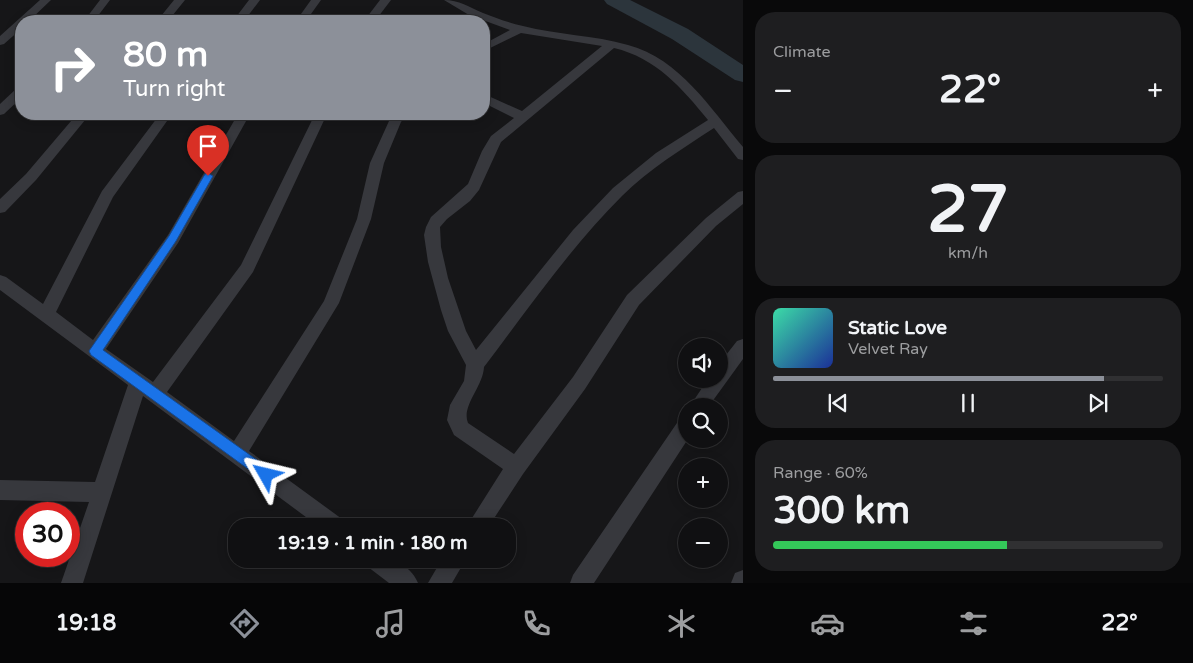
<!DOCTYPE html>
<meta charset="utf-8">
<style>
:root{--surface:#101012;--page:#1e1e20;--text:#f1f3f6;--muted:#9c9d9f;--line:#303032;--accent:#8c9099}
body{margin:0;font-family:"Varela Round",sans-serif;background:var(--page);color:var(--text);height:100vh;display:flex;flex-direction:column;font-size:19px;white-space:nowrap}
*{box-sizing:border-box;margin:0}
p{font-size:16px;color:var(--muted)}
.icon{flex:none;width:28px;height:28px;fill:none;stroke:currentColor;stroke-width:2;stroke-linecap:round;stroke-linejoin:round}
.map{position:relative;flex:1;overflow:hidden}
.panel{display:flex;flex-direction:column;gap:12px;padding:12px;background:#09090a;width:450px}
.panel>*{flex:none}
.banner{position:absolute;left:15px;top:15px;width:475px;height:105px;border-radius:20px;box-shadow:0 2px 12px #0003,0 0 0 1px var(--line);background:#8c9099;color:#fff;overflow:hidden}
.controls{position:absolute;left:678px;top:338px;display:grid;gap:10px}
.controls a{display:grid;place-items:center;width:50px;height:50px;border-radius:50%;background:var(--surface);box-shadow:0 2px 12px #0003,0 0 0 1px var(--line);font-size:25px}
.speed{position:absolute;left:15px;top:502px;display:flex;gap:10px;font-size:25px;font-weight:700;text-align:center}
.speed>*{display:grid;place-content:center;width:65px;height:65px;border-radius:50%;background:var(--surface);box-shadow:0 2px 12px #0003,0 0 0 1px var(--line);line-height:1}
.speed .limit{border:8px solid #d22;background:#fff;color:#111}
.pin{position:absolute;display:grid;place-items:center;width:42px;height:42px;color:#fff;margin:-51px -21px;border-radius:50% 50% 50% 0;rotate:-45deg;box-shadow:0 0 5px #0007}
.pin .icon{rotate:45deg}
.me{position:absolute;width:55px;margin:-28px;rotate:307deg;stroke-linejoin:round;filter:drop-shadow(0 0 4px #0008)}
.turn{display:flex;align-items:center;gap:18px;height:105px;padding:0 25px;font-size:22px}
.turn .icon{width:65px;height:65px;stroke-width:2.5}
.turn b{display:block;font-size:35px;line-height:42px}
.big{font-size:38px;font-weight:700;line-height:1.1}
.panel .widget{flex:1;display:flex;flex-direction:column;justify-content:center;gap:8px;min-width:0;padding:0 18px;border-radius:20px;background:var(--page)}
.panel .dial{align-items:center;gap:0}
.dial b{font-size:65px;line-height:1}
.song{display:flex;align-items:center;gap:15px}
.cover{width:60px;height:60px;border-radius:8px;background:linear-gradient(135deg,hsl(160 70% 55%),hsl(230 70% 35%))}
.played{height:5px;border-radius:2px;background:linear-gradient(90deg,var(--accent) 85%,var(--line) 85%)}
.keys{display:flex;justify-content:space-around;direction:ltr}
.heat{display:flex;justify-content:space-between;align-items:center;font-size:28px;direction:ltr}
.charge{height:8px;border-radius:4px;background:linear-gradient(90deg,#34c759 60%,var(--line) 0)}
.trip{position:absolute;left:228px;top:518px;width:288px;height:50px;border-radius:20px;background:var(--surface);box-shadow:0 2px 12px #0003,0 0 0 1px var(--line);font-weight:700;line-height:50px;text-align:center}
.dock{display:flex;height:80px;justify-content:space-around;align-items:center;background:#060607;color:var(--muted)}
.dock .icon{width:35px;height:35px}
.dock .on{color:var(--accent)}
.dock b{font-size:22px;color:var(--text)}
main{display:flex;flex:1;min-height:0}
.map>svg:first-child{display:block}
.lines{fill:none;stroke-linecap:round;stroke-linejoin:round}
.river{fill:#2c353c;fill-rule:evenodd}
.minor{fill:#37383d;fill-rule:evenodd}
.route{fill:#1a73e8;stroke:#114b97}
</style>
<main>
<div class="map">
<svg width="743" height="583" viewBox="0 0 743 583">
<rect width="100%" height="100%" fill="#161618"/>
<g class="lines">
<path class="river" d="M604,0H630L688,29L743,65V82L735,80L672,39L607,4Z"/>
<path class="minor" d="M40,0H51L29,21H21V29L4,44L0,45V36Z
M100,0H110L94,21H84Z
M174,0H185L168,21H157Z
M249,0H260L244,21H233Z
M311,0H321L306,21H296Z
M380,0H391L375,21H364Z
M444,0C459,0 469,7 483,13C496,18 509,23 523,26C557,35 594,35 628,45C680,59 710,108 743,147V160L738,159L714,128C682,149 649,169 622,196C570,248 528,309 484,367C483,387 461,406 468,423L514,454L573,377L627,295L706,218L738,192L743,191V204L716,226L639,305L585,389L523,474L489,526H467L503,469L454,435L447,420L450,405L464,381L466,365L448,331L441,310L428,262L424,235L426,227L431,217L468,184L482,151L491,136L514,118L484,103V94L522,111L602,46L521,33L484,51V44L510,30L469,15ZM614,48C656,58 682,88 708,120L656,153L613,188L573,230L476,350L466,331L448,278L441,247L440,227L447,219L470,201L479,190L501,142Z
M21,87V98L4,114L0,115V104L17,88Z
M77,114H90L36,180L5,212L0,213V199L26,174Z
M160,114H172L113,197L56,312L93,340L168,235L238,114H250L178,243L106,349L153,382L241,265L315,114H327L253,272L167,392L234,441L324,301L357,219L370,163L389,121L394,114H407L401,122L384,163L371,219L339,303L249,451L342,519L345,526H318L143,396L83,583H61L89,502L0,500V480L95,482L128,385L0,290V275L6,277L43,304L102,191Z
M743,339V359L709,406H690L708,379H719V364L737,341Z
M686,417V439H688L594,583H570L573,575L679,420Z
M365,559C387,558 408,560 418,583H389L368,567Z
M442,559H466L452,583H428Z
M743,570V583H731L735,573Z"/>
</g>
<path class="route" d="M208,173L213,176L176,241L103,350L271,470L273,475L271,480L266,482L91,355L89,351L169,236L205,174Z"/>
</svg>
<div class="controls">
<a><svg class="icon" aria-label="sound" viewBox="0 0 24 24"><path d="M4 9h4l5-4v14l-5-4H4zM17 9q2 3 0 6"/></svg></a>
<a><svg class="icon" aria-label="search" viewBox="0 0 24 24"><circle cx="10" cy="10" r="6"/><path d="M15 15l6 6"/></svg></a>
<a>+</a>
<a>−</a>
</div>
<div class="speed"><div class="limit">30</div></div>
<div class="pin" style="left:208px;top:176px;background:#d93025"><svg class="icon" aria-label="arrive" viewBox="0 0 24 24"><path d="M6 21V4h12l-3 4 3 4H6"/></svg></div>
<svg class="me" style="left:266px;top:475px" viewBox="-20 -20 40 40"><path d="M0-17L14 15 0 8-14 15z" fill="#1a73e8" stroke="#fff" stroke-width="4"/></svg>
<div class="trip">19:19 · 1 min · 180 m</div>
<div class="banner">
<div class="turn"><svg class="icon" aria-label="right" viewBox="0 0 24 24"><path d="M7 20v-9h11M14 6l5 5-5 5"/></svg><div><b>80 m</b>Turn right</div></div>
</div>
</div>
<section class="panel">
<div class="widget"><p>Climate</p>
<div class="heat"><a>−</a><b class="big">22°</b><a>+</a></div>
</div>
<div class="widget dial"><b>27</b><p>km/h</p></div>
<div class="widget">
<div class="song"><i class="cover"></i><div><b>Static Love</b><p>Velvet Ray</p></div></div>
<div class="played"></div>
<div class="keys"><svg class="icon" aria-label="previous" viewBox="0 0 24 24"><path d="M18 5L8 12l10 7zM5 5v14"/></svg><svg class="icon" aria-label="pause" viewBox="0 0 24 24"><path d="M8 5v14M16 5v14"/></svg><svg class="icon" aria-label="next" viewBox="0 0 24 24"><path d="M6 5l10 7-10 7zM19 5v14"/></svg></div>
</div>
<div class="widget"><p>Range · 60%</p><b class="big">300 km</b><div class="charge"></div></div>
</section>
</main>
<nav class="dock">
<b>19:18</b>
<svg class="icon on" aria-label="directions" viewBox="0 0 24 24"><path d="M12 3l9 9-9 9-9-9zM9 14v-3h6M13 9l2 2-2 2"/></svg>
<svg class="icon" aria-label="music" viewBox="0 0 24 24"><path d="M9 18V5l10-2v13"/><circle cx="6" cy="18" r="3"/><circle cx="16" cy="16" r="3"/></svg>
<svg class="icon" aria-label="phone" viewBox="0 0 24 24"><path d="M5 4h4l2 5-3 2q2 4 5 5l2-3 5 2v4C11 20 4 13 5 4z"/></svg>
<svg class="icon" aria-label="climate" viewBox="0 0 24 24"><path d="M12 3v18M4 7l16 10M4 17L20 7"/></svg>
<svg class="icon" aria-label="car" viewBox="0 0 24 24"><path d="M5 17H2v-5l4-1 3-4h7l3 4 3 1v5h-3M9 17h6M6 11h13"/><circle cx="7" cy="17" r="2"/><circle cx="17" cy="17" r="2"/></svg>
<svg class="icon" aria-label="filters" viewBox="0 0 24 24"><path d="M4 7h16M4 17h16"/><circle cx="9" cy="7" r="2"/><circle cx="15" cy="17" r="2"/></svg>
<b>22°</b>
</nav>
